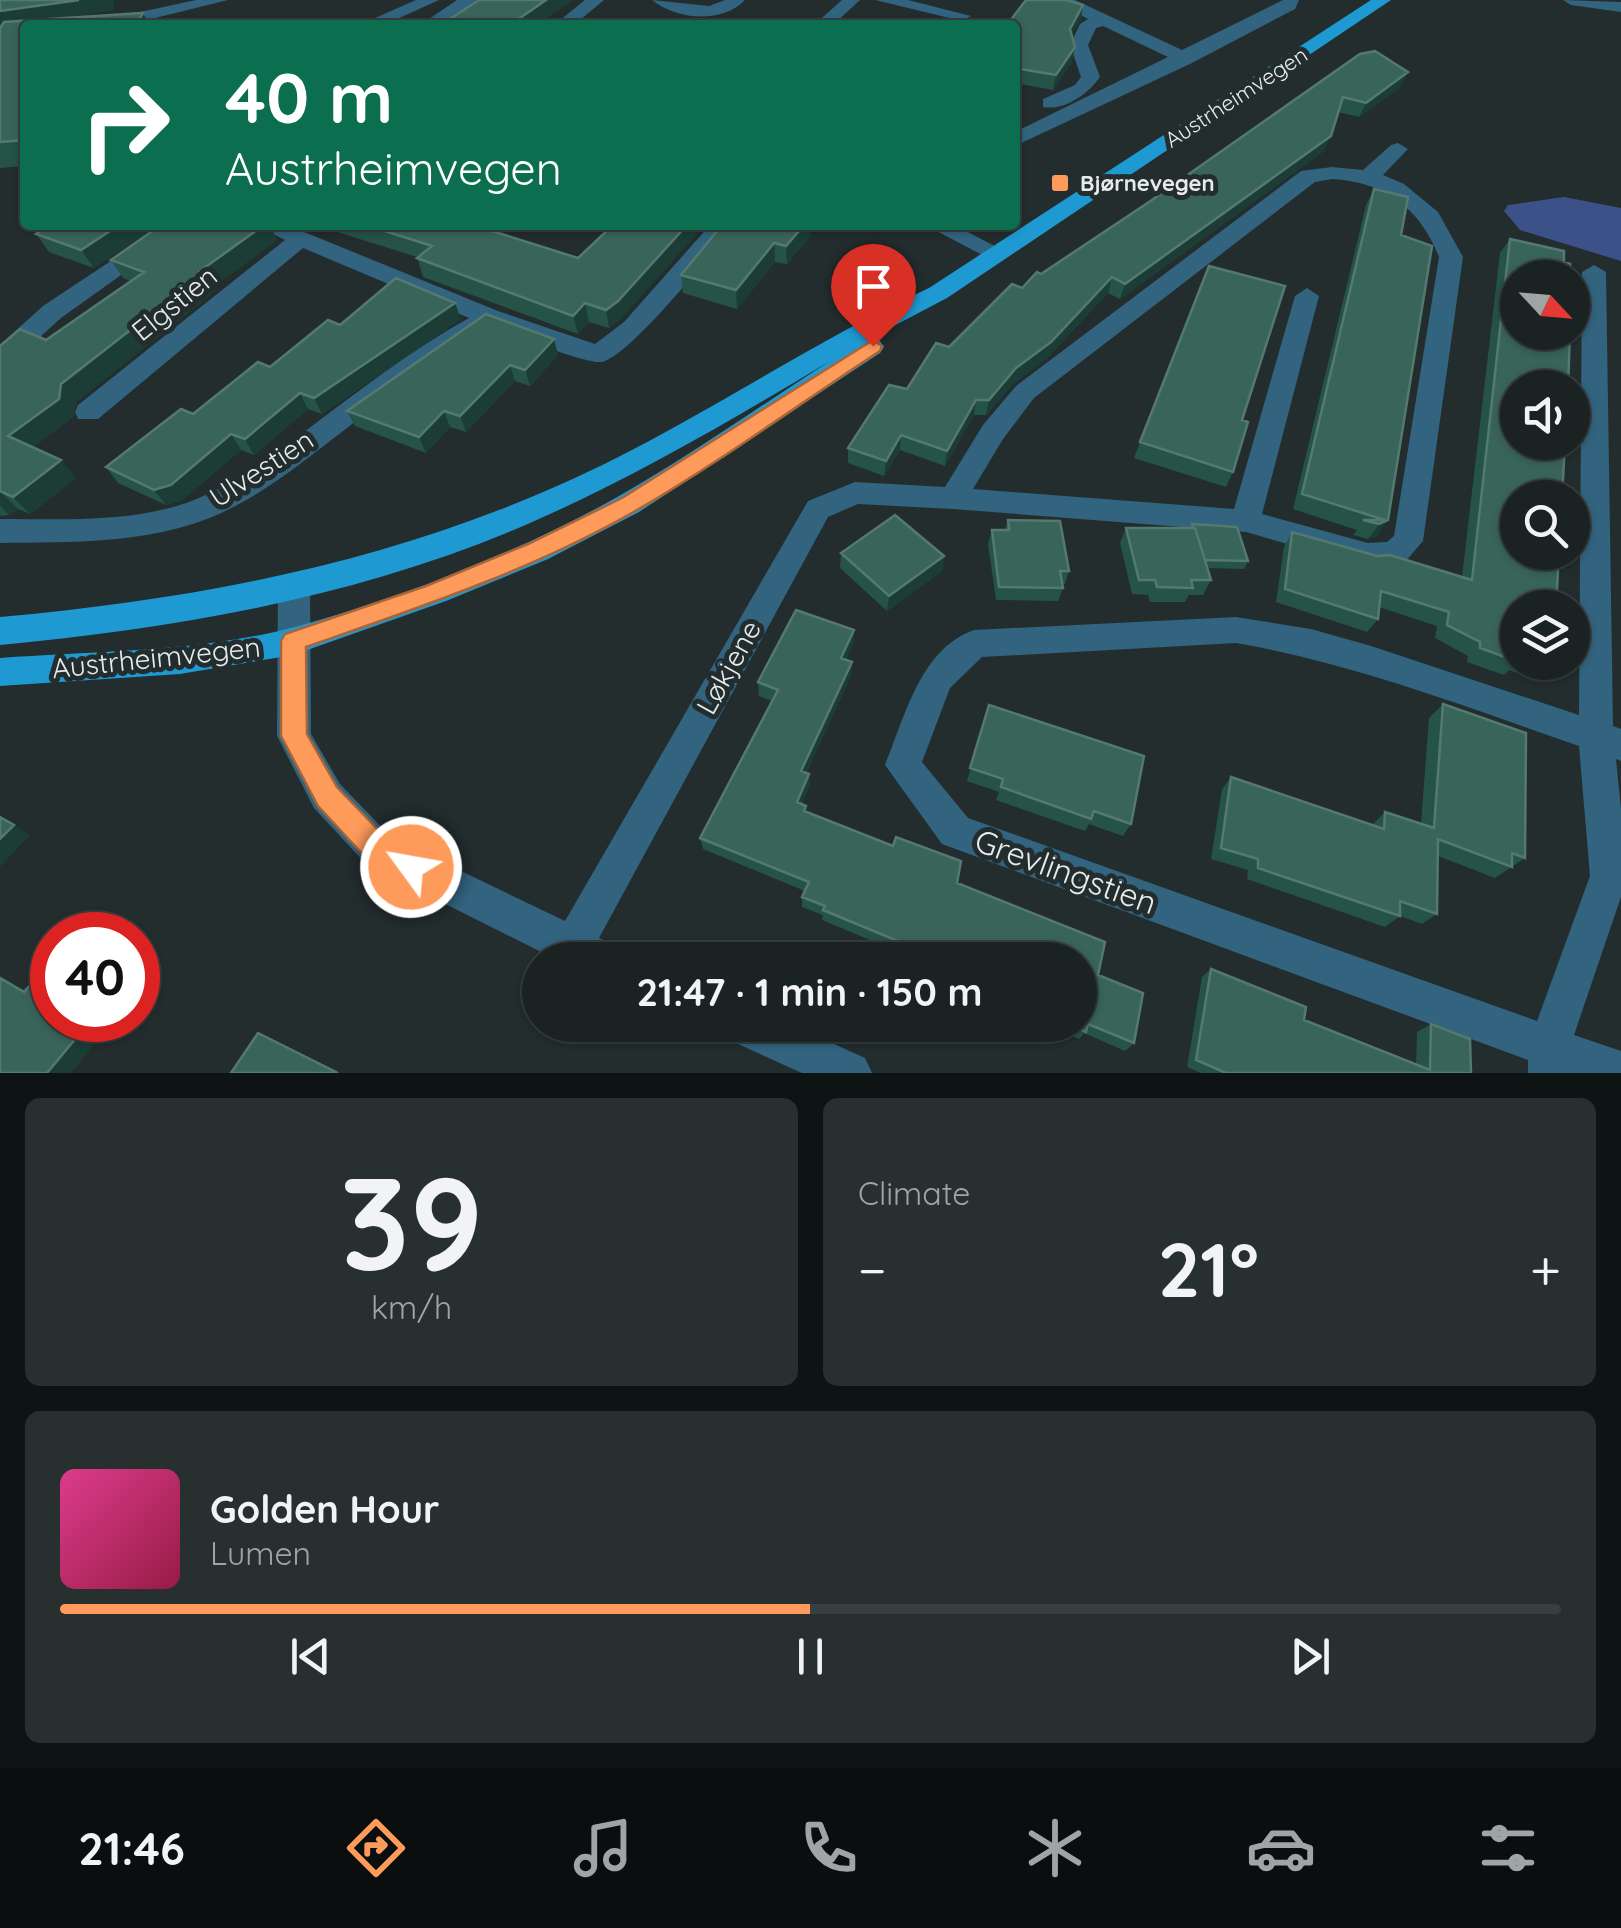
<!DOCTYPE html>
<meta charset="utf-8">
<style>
:root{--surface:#1a2222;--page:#272f2f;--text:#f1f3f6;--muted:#9fa4a5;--line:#383f40;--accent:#ff9b5a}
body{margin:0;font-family:Quicksand,sans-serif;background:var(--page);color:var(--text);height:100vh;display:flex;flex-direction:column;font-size:38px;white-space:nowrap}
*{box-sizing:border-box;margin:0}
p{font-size:32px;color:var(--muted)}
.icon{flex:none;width:55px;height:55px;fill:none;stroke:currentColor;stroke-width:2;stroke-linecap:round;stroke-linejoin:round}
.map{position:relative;height:1073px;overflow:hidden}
.side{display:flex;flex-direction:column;gap:25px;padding:25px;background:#0e1313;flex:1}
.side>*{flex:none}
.top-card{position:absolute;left:20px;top:20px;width:1000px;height:210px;border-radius:10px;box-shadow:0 2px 8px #0004,0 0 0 2px var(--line);background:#0b6e4f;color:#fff;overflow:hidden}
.needle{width:65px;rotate:116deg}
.fabs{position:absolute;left:1500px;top:260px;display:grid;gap:20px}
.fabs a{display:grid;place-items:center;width:90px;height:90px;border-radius:50%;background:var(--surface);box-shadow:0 2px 8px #0004,0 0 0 2px var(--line);font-size:50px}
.speed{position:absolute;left:30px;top:912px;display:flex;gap:20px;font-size:50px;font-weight:700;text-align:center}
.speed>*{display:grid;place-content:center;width:130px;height:130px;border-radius:50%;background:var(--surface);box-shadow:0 2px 8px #0004,0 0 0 2px var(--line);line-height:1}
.speed .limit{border:15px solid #d22;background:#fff;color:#111}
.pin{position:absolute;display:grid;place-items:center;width:85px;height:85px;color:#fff;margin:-102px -42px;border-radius:50% 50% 50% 0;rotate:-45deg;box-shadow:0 0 10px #0007}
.pin .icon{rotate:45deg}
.me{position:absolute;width:110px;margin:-55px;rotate:302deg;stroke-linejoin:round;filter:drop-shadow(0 0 8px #0008)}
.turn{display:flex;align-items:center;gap:35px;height:210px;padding:0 40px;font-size:45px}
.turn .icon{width:130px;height:130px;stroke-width:2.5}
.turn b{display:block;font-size:70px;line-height:85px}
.big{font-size:75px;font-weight:700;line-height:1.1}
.side .card{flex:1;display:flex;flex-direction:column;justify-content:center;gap:15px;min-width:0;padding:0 35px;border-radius:15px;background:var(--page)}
.side .dial{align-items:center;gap:0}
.dial b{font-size:130px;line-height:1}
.song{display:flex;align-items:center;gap:30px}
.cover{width:120px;height:120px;border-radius:15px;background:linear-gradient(135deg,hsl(330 70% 55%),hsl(340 70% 35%))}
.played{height:10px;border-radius:5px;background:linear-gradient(90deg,var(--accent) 50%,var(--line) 50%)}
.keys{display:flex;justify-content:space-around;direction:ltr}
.heat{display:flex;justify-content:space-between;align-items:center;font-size:55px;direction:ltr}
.side .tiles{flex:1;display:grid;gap:25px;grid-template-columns:1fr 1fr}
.card:last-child{grid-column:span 2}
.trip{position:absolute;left:522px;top:942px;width:575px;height:100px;border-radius:50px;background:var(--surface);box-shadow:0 2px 8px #0004,0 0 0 2px var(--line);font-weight:700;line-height:100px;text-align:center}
.tab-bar{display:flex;height:160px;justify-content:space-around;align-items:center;background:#0a0e0e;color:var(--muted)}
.tab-bar .icon{width:70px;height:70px}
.tab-bar .active{color:var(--accent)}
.tab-bar b{font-size:45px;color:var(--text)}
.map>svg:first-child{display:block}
.water{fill:#3c5188}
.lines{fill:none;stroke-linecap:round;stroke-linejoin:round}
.minor{fill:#32637f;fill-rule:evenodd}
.major{fill:#1e99d2;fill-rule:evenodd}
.wall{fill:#255348}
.shaded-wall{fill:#1b3d36}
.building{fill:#39645a;stroke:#547971;stroke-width:2.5}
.route{fill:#ff9b5a;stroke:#a6653a;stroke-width:2.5}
.poi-dot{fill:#ff9b5a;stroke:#232d2e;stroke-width:4}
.labels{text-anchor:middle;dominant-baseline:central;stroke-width:10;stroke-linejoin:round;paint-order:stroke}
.far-street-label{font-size:22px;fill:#e6eced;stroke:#232d2e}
.far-poi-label{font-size:22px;font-weight:bold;fill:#e6eced;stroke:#232d2e;text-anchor:start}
.street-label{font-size:28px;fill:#e6eced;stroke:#232d2e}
.near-street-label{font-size:32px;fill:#e6eced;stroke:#232d2e}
</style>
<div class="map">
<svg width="1621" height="1073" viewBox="0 0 1621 1073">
<rect width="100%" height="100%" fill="#232d2e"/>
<path class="water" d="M1564,197L1621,208V261L1520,230L1504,211L1508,205Z"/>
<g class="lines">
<path class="minor" d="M196,0H228L127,25H94L103,20Z
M416,0H439L384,25H359Z
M457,0H477L441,25H420Z
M585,0H604L574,25H554Z
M652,0L709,6L725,0H745C722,24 677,20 652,0Z
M842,0H860L833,25H814Z
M875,0H908L971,16L962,21Z
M1053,0H1075L1182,50L1283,0H1299L1295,9L1192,63L1015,146V132L1168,57L1103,26L1096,28L1088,45L1100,77C1088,94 1065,111 1043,107V99L1075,85L1081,77L1070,45L1080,24L1088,19Z
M1563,0L1621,2V12L1571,5Z
M1398,143L1408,149L1383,175L1404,184L1438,212L1463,257L1423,541L1405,562L1368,567L1246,532L953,509L858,504L828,517L599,938L615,946L621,960H557L366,864L314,808L277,736L278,587L283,578L294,574L305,578L310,587L311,734L340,784L392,838L565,921L808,501L855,482L945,487L983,425L1016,386L1301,171L1332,167L1363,170L1391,145ZM1332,179C1385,182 1420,208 1439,257L1394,536L1387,542L1368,543L1262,514L1319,296L1307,288L1295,296L1234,509L973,489L1003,439L1034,398L1315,182Z
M165,225H191L61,318L9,365L0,368V345L43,306Z
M256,225H287L498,311L595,344L624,322L710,225H733C715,250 627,360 601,362C581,363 514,334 491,326C440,356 393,391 347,428C305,460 261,497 212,517C146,544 71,542 0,543V519C61,519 130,523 189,502C229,487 266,460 300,435C355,394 409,351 469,318L303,248L98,419H78L75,412L78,405L285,240Z
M925,225H954L1010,254L998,261L990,259Z
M1594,265L1606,272L1613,726L1621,729V761L1616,759L1621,809V897L1574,1035L1621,1051V1073H1528V1060L942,844L885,765C905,717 920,649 974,630L1236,617L1311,629L1371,646L1579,715L1582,272ZM1236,643C1355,664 1466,707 1579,746L1590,876L1537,1021L968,818L922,762L950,688L982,657Z
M723,1025H792L865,1058L872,1073H802L729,1040Z"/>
<path class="major" d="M1371,0H1391L947,298L867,340L880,341L884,347L880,353L639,512L548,559L446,601L293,655L180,674L0,686V658C97,651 200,652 295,627C402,598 522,551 619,496C691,455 760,406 830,361C732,420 635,477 530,523C363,596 181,628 0,645V617C200,599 393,562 577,477C698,421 808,344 929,288Z"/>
</g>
<path class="wall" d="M0,0H114V10L51,19L143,13L149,25H25V166L0,168V28L1,26Z
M1081,19L1071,35L1072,62L1053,90L1015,83V25Z
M1360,54L1401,87L1359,117L1338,112L1324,151L1120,299L1108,293L1047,358L1013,384L986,415H974L945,466L900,450L884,476L848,463V448L949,347L1022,288L1149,202Z
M1374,189L1401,235L1432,246L1377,536L1368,539L1353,535L1357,530L1293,509L1366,205Z
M50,225H158L94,268L49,252L36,234Z
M161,225H270L277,240L213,287L215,291L76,402L73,417L33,447L76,478L30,514L18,509L9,515L0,516V346L46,340L131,281L123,278L111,260Z
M315,225H475L621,319L609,328L589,322L578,334L423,277L417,257Z
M811,225V235L787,264L775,262L737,309L683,293L681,275Z
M1510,239L1518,662H1573L1558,676L1540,669L1531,678L1509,670L1504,675L1467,662L1468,656L1435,638L1437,626L1379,607L1378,619L1367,632L1276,602L1284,547L1292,532L1377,556L1462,577L1500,253Z
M1209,266L1233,472L1226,487L1134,458Z
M486,314L558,355L530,386L515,381L466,432L450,427L426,453L355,426L347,411Z
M461,319L322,414L308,409L254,455L241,450L182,500L166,505L118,483L106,467L340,325Z
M1008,520L1069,571L1065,584H1062L1063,588L1058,601L996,600L988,544L992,530H1005Z
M1192,524L1248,561L1244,569L1207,568L1211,580L1203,595H1189L1185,602H1150L1148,595L1132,594L1120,543L1126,528H1190Z
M841,553L944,556L942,571L887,611L840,568Z
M796,610L854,630L853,644L846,660L852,662L851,676L806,773L809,774L810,786L801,804L806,806L807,812L893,846L896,837L961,861L957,883L1105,942L1098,975L1143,993L1134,1043L1125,1051L1084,1033L1079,1039L1045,1025H1080V960H918L822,920L823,915L802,907V897L805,891L703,849L700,838L772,701L759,696L758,682Z
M1443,704L1525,858L1495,878L1438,856L1437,914L1422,924L1400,916L1385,927L1247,879L1248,870L1211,859L1222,789L1231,777L1372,825L1385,812L1421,824L1429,718Z
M989,705L1131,824L1123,836L1089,824L1085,831L996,800L999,792L967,781Z
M1211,969L1304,1020L1416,1065L1417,1032L1431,1024L1471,1073H1201L1187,1067L1202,977Z"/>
<path class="shaded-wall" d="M79,0H114V10L0,26V11Z
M546,0H573L538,25H510Z
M1083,5L1081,19L1067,43L1070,29Z
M143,13L149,25H136Z
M1075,47L1072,62L1053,90L1056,75Z
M1408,72L1401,87L1359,117L1366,103Z
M1331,136L1324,151L1120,299L1125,284Z
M119,225H158L94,268L81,250Z
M264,225H270L277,240L213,287L215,291L76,402L73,417L24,454L8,436L61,384L200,271Z
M687,225H705L621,319L609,328L606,310Z
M802,225H811V235L787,264L786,246Z
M774,243L775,262L737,309L736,290Z
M1112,277L1108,293L1047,358L1013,384L986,415L989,400L1016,368Z
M455,303L461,319L322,414L314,398Z
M585,303L589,322L578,334L573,316Z
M554,339L558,355L530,386L525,370Z
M510,365L515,381L466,432L460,416Z
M300,393L308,409L254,455L245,439Z
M976,400L974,415L945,466L947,451Z
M444,411L450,427L426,453L419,437Z
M231,434L241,450L182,500L166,505L154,490Z
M901,435L900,450L884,476L886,461Z
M61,460L76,478L30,514L13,497Z
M0,491L18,509L9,515L0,506Z
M1388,520L1377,536L1368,539L1379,524Z
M944,556L942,571L887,611L889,596Z
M854,630L853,644L841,672V658Z
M852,662L851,676L801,783V771Z
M809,774L810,786L797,814V802Z
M14,825L30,835L0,867V839Z
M138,965L151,973L138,990Z
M0,976L42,1000L24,992L0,978Z
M91,1020H114L71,1073H47Z"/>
<path class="building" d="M0,0H79L0,11Z
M479,0H546L510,25H441Z
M1026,0H1066L1083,5L1070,29L1075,47L1056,75L1015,68V25H1007Z
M143,13L136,25H25V140L0,142V28L4,22Z
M1375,51L1408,72L1366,103L1343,97L1331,136L1125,284L1112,277L1051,342L1016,368L989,400H976L947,451L901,435L886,461L848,448L889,385L907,389L936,343L949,347L1012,284L1022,288L1037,272L1041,274L1149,202L1360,54Z
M1374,189L1408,197L1401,235L1432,246L1388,520L1379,524L1363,520H1385L1302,494Z
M50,225H119L81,250L36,234Z
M161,225H264L200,271L205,272L61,384L59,399L8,436L61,460L13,497L0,491V346L20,329L46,340L144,272L111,260Z
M366,225H473L578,258L613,225H687L618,301L606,310L585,303L573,316L417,258L432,246Z
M722,225H804L786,246L774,243L736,290L681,275Z
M1510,239L1564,251V262L1570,264L1572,278H1518V332H1570L1568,388H1518V442H1565L1562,498H1518V552H1559L1556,608H1518V662L1480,648V642L1447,625L1449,612L1381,591L1378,619L1285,589L1292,532L1377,556L1390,555L1472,580Z
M1209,266L1285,286L1242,420L1248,422L1233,472L1140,442Z
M396,278L455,303L314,398L300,393L245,439L231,434L171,485L154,490L106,467L181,409L193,414L258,362L270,367L328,320L340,325Z
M486,314L554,339L525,370L510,365L460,416L444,411L419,437L347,411Z
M895,515L944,556L889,596L841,553Z
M1008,520L1060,521L1069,571H1060L1063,588L999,587L992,530H1009Z
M1192,524L1237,527L1248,561L1205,560L1195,528H1193Z
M1126,528H1195L1211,580H1191L1193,588L1157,587L1155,580H1139Z
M796,610L854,630L841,658L852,662L801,771L809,774L797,802L806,806L804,811L893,846L896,837L961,861L957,883L1105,942L1098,975L1143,993L1134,1043L1088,1024L1086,1032L1070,1025H1080V960H933L934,956L823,910L825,906L802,897L809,882L700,838L778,690L758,682Z
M1572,623L1575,624L1573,662H1572Z
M1443,704L1526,733L1525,858L1512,853V867L1438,839L1437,914L1400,901V916L1258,868V859L1221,848L1231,777L1384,829L1385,812L1434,828Z
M989,705L1144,756L1131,824L1094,811L1091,819L1001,787L1003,779L970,768Z
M0,817L14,825L0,839Z
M52,960V1020H91L47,1073H0V978L24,992Z
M1211,969L1306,1007L1304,1020L1430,1070L1431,1024L1470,1039L1471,1073H1226L1196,1060Z
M258,1033L338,1073H231Z"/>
<path class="route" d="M873,340L882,346L880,351C799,404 720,462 637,510C533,570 418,608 306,647L307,734L337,787L389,841L421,857L425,867L421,877L411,881L369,861L318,806L281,736V641L285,634L426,586L528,544L622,498Z"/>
<rect class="poi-dot" x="1050" y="173" width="20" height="20" rx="5"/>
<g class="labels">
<g class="far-street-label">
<text transform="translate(1236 97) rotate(-33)">Austrheimvegen</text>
</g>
<g class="far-poi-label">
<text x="1080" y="183">Bjørnevegen</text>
</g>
<g class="street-label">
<text transform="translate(174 303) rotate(-39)">Elgstien</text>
<text transform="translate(261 468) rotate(-33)">Ulvestien</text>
<text transform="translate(156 657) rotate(-6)">Austrheimvegen</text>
<text transform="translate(728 667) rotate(-61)">Løkjene</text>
</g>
<g class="near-street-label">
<text transform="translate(1066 871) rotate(20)">Grevlingstien</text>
</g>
</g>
</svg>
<div class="fabs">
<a><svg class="needle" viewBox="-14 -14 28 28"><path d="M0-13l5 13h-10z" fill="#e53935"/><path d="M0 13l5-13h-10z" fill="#9fa4a5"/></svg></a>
<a><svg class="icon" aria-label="sound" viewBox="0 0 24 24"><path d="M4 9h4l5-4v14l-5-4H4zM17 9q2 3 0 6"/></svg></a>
<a><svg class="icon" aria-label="search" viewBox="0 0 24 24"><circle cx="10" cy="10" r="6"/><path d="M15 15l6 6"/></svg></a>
<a><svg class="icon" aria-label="layers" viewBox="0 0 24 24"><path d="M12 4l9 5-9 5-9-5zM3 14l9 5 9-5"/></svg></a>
</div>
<div class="speed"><div class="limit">40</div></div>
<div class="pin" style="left:873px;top:346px;background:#d93025"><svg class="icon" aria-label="arrive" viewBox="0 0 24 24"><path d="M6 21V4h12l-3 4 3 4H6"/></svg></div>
<svg class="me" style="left:411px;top:867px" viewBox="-20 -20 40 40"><circle r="17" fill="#ff9b5a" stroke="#fff" stroke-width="3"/><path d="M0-11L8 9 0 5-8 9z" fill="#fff"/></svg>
<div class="trip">21:47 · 1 min · 150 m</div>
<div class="top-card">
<div class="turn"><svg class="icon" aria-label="right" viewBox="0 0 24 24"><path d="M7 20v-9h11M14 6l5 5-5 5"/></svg><div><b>40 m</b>Austrheimvegen</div></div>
</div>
</div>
<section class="side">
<div class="tiles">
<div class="card dial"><b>39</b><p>km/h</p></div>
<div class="card"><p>Climate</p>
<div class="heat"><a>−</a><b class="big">21°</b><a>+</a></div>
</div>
<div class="card">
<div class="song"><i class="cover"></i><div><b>Golden Hour</b><p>Lumen</p></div></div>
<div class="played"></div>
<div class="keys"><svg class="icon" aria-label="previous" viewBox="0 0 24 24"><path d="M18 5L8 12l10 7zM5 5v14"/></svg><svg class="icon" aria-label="pause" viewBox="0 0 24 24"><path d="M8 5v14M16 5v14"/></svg><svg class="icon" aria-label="next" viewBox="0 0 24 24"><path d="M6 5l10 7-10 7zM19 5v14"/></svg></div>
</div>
</div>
</section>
<nav class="tab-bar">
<b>21:46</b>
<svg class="icon active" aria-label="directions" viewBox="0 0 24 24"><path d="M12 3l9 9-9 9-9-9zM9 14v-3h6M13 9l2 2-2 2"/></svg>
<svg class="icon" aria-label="music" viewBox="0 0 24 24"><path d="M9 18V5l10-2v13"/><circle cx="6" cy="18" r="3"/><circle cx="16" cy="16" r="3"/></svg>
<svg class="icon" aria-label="phone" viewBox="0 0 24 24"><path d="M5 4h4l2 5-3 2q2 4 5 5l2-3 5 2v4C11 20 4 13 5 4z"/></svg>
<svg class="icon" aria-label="climate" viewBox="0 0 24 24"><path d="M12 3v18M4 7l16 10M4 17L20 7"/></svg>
<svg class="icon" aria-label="car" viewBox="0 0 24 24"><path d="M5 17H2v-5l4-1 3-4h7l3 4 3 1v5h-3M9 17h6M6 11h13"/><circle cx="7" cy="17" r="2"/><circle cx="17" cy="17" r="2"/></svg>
<svg class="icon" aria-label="filters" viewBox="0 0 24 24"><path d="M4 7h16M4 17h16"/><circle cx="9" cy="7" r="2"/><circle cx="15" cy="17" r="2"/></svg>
</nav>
